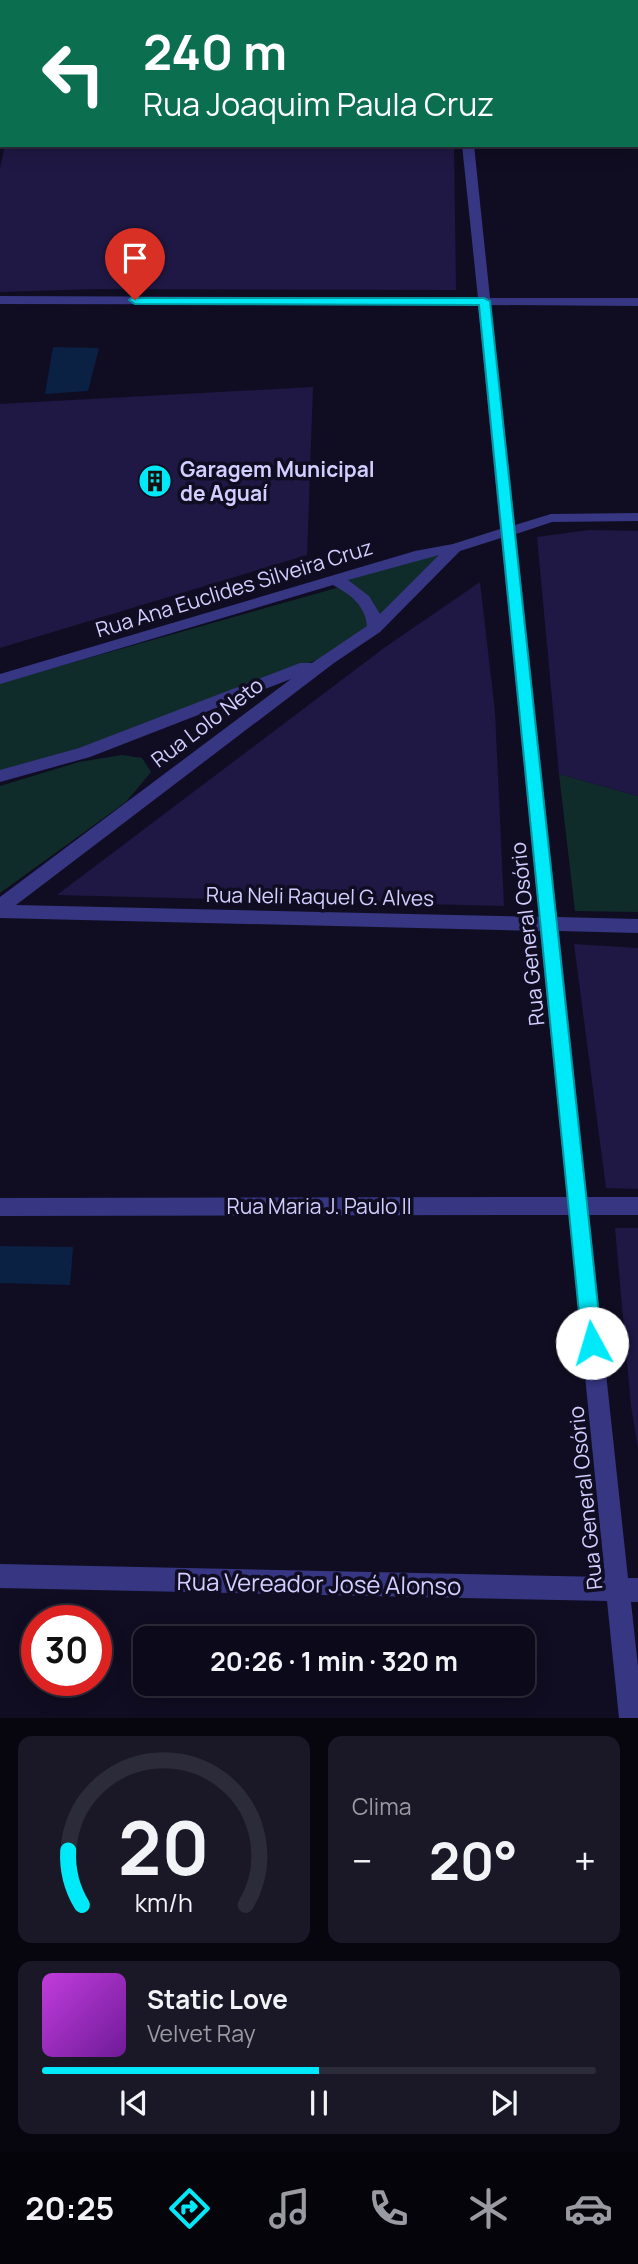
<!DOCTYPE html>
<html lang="pt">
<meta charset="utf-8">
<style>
:root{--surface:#0c0a1a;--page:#1a1827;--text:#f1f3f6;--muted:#9a9aa2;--line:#2c2b39;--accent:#00e9f9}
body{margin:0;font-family:Manrope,sans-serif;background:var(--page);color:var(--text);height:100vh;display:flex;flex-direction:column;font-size:26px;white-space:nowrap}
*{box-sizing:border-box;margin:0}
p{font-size:23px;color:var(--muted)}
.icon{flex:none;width:38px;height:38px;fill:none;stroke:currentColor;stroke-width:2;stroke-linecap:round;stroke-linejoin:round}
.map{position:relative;height:1718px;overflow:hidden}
.drawer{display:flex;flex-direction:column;gap:18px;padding:18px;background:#07060e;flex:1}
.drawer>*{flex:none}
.banner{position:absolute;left:0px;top:0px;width:639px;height:147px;box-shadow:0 4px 18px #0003,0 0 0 2px var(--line);background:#0b6e4f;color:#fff;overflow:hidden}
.speed{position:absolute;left:21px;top:1605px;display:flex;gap:14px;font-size:35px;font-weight:700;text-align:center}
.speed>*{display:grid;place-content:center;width:91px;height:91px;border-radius:50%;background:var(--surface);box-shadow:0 4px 18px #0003,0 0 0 2px var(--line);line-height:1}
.speed .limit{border:10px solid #d22;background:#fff;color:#111}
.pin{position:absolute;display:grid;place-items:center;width:60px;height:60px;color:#fff;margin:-72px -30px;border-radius:50% 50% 50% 0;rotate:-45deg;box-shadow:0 0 7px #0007}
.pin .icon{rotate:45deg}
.me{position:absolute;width:77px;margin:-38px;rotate:354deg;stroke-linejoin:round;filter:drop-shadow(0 0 5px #0008)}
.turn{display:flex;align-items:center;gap:24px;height:147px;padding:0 28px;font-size:32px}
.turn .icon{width:91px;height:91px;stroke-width:2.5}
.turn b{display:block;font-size:49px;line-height:60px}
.big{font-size:52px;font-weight:700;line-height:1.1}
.drawer .tile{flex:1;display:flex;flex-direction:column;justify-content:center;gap:10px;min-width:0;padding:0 24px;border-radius:14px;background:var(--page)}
.drawer .dial{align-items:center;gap:0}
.dial svg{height:182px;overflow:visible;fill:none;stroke:var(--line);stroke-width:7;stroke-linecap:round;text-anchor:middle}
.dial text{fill:var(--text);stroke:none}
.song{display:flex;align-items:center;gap:21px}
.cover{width:84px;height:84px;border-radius:10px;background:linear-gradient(135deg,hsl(290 70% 55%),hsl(280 70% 35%))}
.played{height:7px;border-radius:4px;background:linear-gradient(90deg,var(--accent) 50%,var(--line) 50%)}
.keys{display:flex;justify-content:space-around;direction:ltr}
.heat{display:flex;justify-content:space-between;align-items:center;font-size:38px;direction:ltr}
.drawer .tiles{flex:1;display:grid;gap:18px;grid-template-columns:1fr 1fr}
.tile:last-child{grid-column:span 2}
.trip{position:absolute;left:133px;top:1626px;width:402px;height:70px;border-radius:14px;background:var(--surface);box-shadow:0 4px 18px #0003,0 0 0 2px var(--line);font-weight:700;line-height:70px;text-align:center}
.menu{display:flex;height:112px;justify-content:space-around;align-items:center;background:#05040a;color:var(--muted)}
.menu .icon{width:49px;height:49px}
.menu .current{color:var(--accent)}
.menu b{font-size:32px;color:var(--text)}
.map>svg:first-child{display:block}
.green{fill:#0f2c2a}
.water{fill:#0a2144}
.building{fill:#1f1844}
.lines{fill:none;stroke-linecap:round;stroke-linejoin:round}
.minor{fill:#363683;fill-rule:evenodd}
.route{fill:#00e9f9;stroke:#0097a2;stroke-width:2}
.labels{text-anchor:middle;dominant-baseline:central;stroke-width:7;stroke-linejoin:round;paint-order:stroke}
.poi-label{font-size:21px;font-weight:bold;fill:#d2ceff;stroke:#100d22;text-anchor:start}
.street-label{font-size:21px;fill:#d2ceff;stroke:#100d22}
.near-street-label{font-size:24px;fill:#d2ceff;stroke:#100d22}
</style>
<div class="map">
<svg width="638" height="1718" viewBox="0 0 638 1718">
<rect width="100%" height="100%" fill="#100d22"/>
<path class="green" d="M455,548L375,628L374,612L337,581Z
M340,587L364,606L369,628L325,657L80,748L0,771V683Z
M122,755L142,758L151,772L126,802L0,893V786L79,762Z
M559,774L638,796V912L575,911Z"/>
<path class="water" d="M53,347L99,348L88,391L45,394Z
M0,1246L73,1247L70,1285L0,1283Z"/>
<path class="building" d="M5,145H454L456,290L95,289L0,292V168Z
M313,387L307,555L0,648V404Z
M589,530L638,531V796L559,774L537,537Z
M480,582L495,712L504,906L57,895L384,648Z
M574,944L638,948V1189L606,1188Z
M615,1228H638V1448L631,1406Z"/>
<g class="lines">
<path class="minor" d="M16,0H26V2H16Z
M448,0H458V2H448Z
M0,84H2L0,98Z
M0,125H2V131H0Z
M637,128H638V134H637Z
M462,145H474L490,298H638V306L491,305L515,525L551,514L638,513V521L552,522L516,534L557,917L638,919V933L559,931L587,1197H638V1215H589L628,1578H638V1602H631L638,1667V1718H619L607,1601L0,1588V1564L605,1577L569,1215L0,1216V1198L567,1197L540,931L0,918V897L291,679L90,757L0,782V770L79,748L300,663H312L367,626C365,605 351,595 333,585L0,684V674L415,551L453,544L500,529L478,305L0,304V296L478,298ZM501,538L539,917L16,905L334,663L380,632L460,551ZM439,555L380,614L369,596L348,580Z"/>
</g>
<path class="route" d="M131,298H484L490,301L602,1343L599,1349L592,1352L585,1349L582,1343L479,305L135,304L129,300Z"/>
<defs>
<symbol id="building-disc" viewBox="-11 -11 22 22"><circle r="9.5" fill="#00e9f9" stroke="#100d22"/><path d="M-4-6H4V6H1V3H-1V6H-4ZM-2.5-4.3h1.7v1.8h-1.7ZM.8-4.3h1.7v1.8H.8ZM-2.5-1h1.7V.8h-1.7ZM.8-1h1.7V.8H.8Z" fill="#111"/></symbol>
</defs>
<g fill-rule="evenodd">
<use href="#building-disc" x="136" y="462" width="38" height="38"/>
</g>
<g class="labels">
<g class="poi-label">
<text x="180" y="469">Garagem Municipal<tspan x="180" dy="24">de Aguaí</tspan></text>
</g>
<g class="street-label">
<text transform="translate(234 588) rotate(-17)">Rua Ana Euclides Silveira Cruz</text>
<text transform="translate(207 722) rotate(-37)">Rua Lolo Neto</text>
<text transform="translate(320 896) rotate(1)">Rua Neli Raquel G. Alves</text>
<text transform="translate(527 934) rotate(-96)">Rua General Osório</text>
<text x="319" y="1206">Rua Maria J. Paulo II</text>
<text transform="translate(585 1498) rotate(-96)">Rua General Osório</text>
</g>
<g class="near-street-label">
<text transform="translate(319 1583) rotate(1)">Rua Vereador José Alonso</text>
</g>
</g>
</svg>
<div class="speed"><div class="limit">30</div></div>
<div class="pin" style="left:135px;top:300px;background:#d93025"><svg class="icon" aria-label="arrive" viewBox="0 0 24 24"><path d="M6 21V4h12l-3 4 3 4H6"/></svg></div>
<svg class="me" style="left:592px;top:1343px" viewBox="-20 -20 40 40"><circle r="19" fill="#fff"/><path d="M0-13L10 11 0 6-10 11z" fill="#00e9f9"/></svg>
<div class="trip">20:26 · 1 min · 320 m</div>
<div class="banner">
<div class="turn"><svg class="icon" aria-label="left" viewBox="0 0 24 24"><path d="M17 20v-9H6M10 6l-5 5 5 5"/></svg><div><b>240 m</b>Rua Joaquim Paula Cruz</div></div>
</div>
</div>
<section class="drawer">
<div class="tiles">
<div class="tile dial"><svg viewBox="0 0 100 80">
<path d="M14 69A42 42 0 1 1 86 69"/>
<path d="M14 69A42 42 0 0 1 8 45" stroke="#00e9f9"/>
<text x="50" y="56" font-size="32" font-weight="700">20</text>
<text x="50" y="72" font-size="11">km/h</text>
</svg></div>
<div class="tile"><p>Clima</p>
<div class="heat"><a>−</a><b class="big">20°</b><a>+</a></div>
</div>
<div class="tile">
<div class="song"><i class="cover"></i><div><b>Static Love</b><p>Velvet Ray</p></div></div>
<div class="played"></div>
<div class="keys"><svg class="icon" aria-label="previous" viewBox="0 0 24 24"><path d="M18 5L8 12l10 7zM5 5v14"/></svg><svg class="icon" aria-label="pause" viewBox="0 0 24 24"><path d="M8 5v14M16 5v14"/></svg><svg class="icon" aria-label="next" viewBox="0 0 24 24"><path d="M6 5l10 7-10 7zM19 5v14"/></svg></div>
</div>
</div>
</section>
<nav class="menu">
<b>20:25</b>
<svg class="icon current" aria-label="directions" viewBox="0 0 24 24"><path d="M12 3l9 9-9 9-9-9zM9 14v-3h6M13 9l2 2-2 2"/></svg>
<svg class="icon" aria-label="music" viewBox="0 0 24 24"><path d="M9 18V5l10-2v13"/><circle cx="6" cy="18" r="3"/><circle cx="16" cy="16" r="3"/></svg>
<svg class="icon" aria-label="phone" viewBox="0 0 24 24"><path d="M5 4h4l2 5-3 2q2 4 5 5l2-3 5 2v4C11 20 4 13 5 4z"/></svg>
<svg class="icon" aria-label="climate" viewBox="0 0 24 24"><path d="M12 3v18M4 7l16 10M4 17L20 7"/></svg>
<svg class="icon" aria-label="car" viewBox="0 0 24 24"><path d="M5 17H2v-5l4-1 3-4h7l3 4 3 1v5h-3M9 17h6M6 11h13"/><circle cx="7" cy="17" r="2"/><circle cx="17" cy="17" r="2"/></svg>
</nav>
